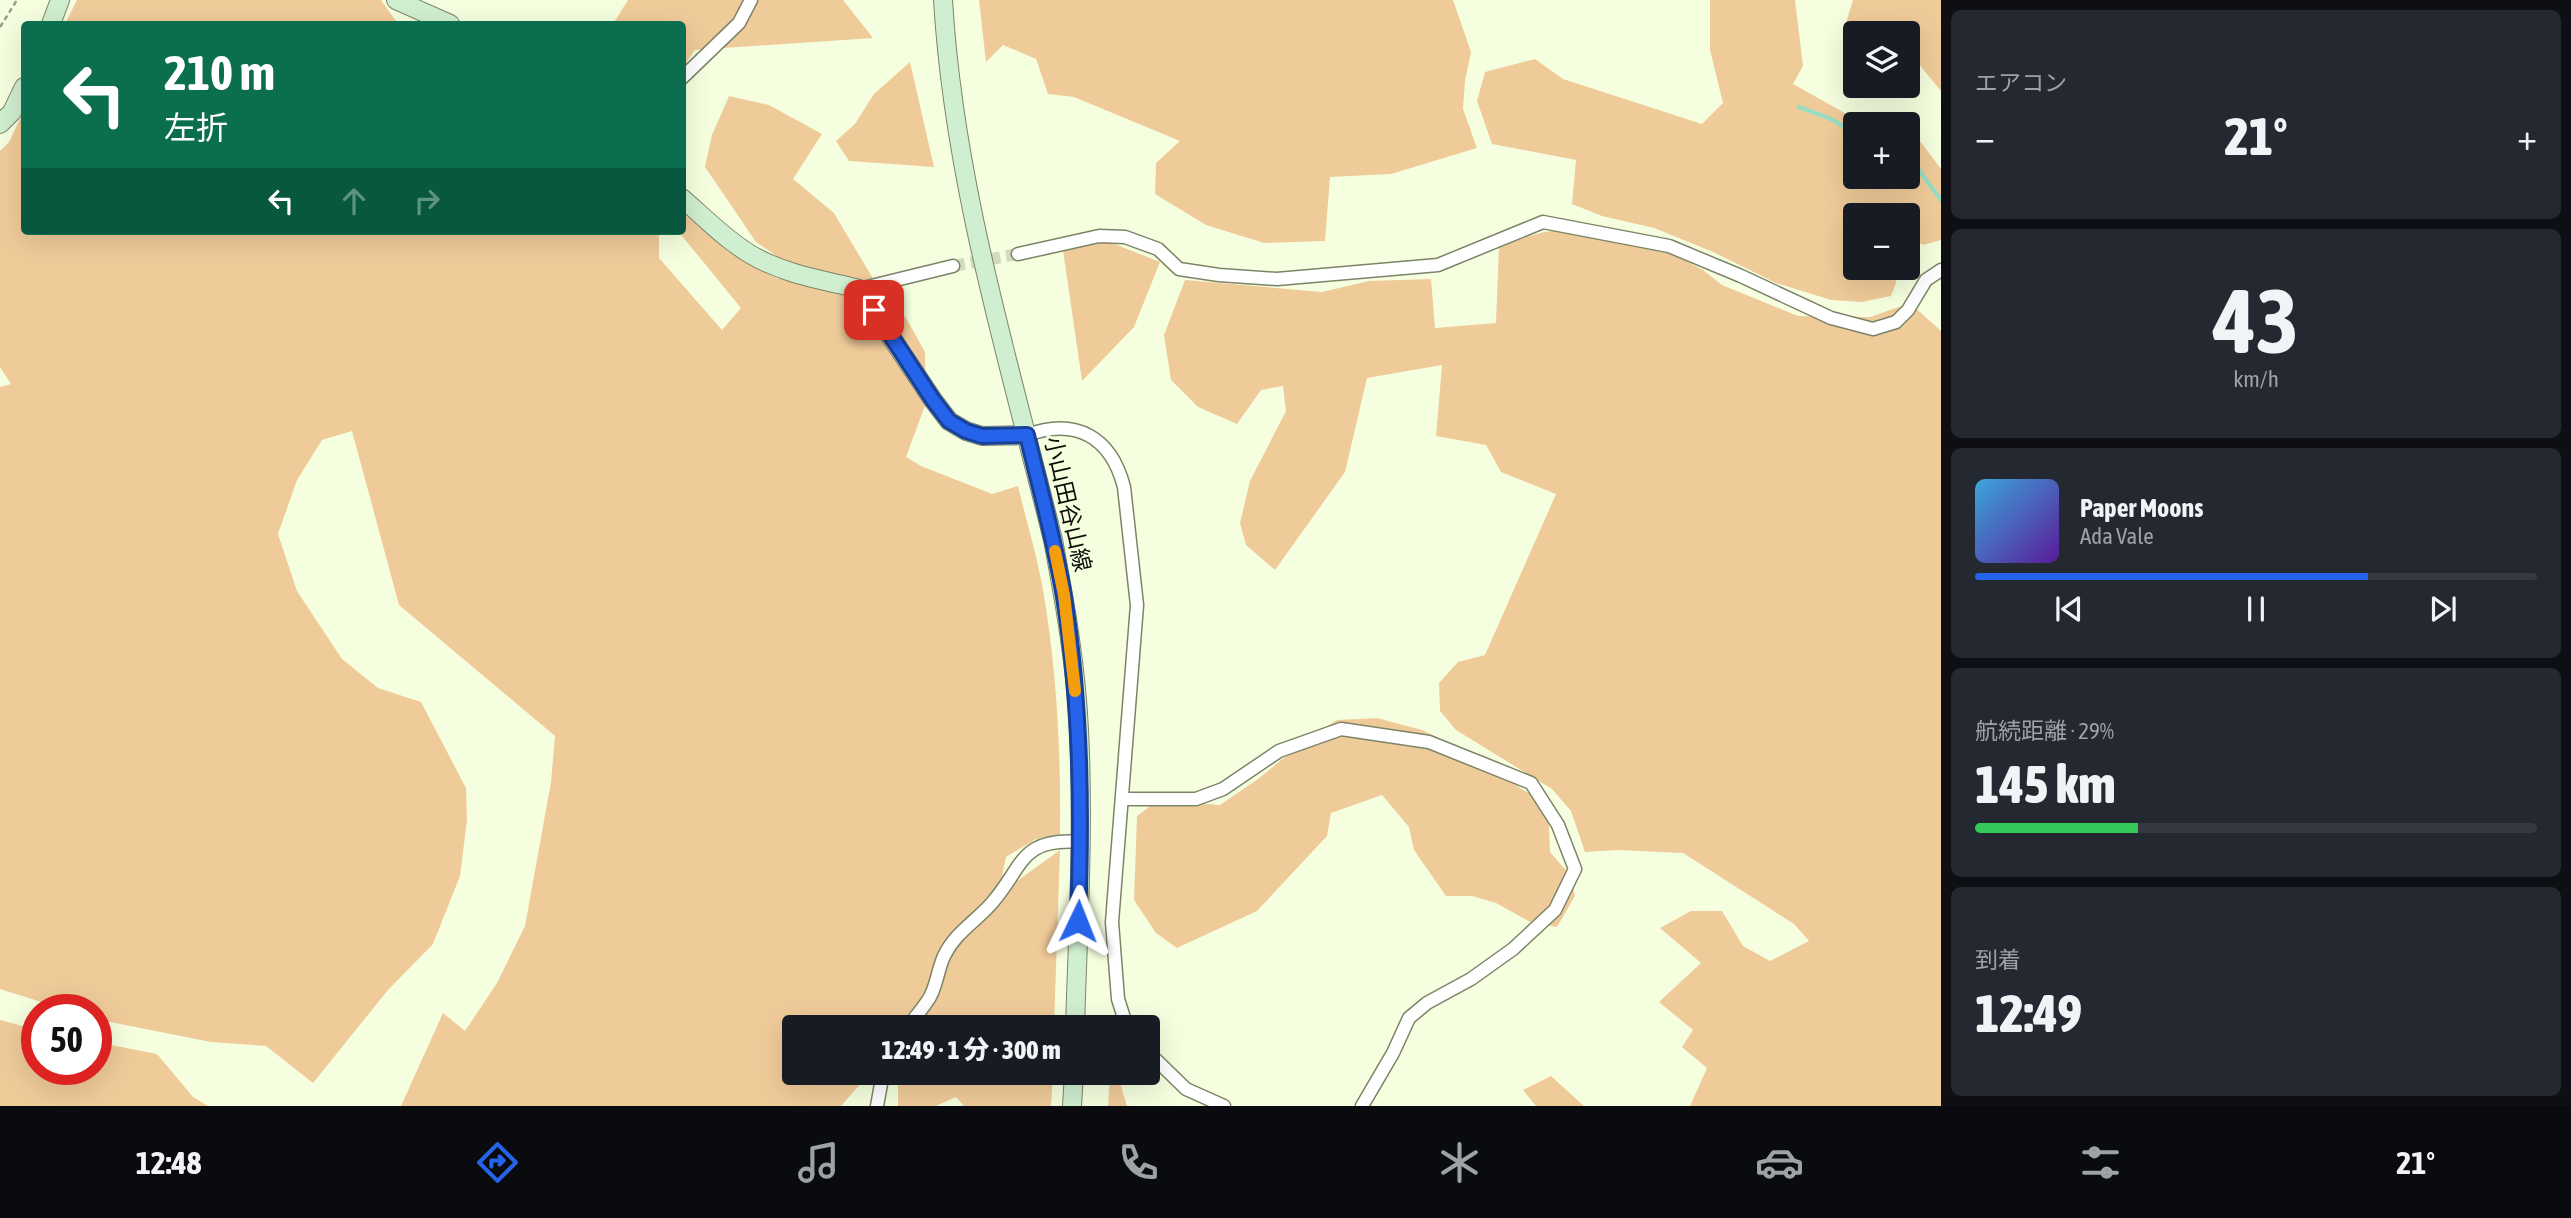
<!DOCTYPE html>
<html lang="ja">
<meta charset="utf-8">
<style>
:root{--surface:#171b24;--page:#242831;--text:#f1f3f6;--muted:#9ea1a6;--line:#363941;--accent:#2563eb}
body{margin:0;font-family:"Asap Condensed","Noto Sans JP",sans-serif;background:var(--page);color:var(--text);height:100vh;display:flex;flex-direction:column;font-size:26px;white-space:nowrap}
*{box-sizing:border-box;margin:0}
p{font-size:23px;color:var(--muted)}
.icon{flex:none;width:38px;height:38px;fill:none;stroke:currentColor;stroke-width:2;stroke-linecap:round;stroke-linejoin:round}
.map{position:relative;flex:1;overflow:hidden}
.sheet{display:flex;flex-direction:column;gap:10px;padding:10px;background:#0d0f14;width:630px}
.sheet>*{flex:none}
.guide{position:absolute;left:21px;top:21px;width:665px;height:214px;border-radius:7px;box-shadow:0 7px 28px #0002;background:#0b6e4f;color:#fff;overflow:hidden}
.fabs{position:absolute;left:1843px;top:21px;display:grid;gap:14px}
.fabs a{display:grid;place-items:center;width:77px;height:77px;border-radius:7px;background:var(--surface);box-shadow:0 7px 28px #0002;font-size:35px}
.speed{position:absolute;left:21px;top:994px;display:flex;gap:14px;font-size:35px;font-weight:700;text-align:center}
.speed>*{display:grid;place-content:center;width:91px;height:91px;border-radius:50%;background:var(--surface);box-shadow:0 7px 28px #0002;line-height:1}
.speed .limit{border:10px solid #d22;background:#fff;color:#111}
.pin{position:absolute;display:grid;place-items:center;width:60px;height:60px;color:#fff;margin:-30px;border-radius:14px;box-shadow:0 4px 10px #0006}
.me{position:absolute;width:77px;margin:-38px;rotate:2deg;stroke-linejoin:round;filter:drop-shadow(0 0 5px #0008)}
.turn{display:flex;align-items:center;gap:24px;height:147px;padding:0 28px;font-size:32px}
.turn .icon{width:91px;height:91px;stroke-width:2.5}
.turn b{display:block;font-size:49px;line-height:60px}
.lanes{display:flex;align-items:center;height:66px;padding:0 28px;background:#0003;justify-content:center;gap:35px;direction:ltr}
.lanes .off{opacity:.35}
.big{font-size:52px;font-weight:800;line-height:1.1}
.sheet .widget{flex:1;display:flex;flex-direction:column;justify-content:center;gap:10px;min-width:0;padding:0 24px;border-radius:10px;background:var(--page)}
.sheet .dial{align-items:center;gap:0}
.dial b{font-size:91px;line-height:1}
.song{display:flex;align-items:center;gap:21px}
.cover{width:84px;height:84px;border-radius:10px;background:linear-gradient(135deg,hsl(200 70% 55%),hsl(270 70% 35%))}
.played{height:7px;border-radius:4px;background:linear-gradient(90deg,var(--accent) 70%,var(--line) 70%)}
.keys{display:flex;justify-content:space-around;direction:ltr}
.heat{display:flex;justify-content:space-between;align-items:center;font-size:38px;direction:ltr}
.charge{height:10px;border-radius:5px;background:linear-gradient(90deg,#34c759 29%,var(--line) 0)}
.trip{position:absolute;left:782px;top:1015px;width:378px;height:70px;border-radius:7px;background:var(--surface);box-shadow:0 7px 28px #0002;font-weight:800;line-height:70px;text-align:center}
.dock{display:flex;height:112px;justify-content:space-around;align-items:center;background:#090b0e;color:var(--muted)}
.dock .icon{width:49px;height:49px}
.dock .on{color:var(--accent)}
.dock b{font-size:32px;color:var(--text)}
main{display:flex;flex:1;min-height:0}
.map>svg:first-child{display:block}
.green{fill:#f0cb9a}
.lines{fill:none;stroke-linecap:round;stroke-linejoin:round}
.stream{stroke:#9addc2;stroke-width:4.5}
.street-tunnel{stroke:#d2dbbe;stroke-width:12;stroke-dasharray:12 6;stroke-linecap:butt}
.street-casing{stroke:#7c8467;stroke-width:15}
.secondary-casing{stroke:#7c8467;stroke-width:20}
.path{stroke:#969d87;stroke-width:2.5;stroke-dasharray:5 3.5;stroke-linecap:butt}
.street{stroke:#fff;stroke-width:12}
.secondary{stroke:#d0eed0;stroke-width:18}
.route-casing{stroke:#184099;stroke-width:18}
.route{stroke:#2563eb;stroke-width:12}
.slow{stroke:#f59e0b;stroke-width:12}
.labels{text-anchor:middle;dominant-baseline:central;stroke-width:6;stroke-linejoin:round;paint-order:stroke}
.street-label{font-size:23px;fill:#0b0e05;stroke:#f5ffdf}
</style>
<main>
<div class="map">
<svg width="1941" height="1106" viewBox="0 0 1941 1106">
<rect width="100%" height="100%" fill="#f5ffdf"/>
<path class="green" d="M77,0H381L398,24H65Z
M628,0H843L873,38L695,50L683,67L682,24H613Z
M979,0H1453L1471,52L1465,81L1463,109L1477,148L1391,174L1330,177L1325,241L1264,243L1206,225L1155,194L1156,163L1180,141L1074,97L1048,94L1036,59L1003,45L986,62Z
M1710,0H1795L1803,66L1793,84L1852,117L1860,124H1855V177H1908V151L1920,141L1941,169V240L1923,245L1908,236V215H1855V268H1897L1896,283L1891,296L1862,302L1831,300L1776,283L1713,252L1654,228L1602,216L1572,204L1576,160L1492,144L1477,101L1485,72L1535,59L1563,79L1702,124L1723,103L1710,50Z
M1853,0H1941V91L1918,63L1908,57V33H1865L1846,23Z
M910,62L934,167L849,161L836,141L855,124L874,94Z
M729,96L769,105L822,134L793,179L834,213L885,299L906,318L925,352L926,403L906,457L921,466L992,494L1018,486C1026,520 1037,555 1043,590C1057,671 1061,752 1060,834L1036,839L1006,857L1000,886L1017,881L1060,850L1054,1027H794V1073H870L841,1106H401L443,1013L465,1031L497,983L525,926L551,782L555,736L399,605L352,431L322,440L297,480L278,534L297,591L342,659L378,688L421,702L466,788L467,820L460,876L433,944L388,990L313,1083L266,1046L211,1042L110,1022L96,1018V1010H67L0,989V387L11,384L0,367V151L9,142L24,111V231H659V258L722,330L741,308L678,231H682L683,207L727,251L778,279L792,270L784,261L756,242L705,167L712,135Z
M1577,228L1629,231L1703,270L1722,285L1798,316L1870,317L1910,303L1941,331V1106H1690L1707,1068L1682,1047L1693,1030L1659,1002L1701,963L1660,928L1691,911H1722L1743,946L1770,961L1809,941L1794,924L1683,853L1617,850L1585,852L1571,811L1552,789L1456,730L1440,711L1439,683L1458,662L1485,655L1556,494L1501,472L1486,445L1436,436L1442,365L1367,378L1345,472L1275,570L1246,545L1240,523L1250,481L1286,411L1283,386L1261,390L1237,424L1198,407L1171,380L1164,335L1185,280L1322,292L1369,281L1431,279L1435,328L1496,323L1499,245L1544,232Z
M1107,241L1160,262L1134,327L1082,381L1063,250Z
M1377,718L1422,730L1459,748L1548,806L1550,852L1571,876L1575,896L1557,927L1532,923L1496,903L1472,896H1446L1414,850L1409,827L1382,795L1331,813L1327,836L1257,911L1177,948L1156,933L1134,900L1137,816L1158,800L1220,805L1258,779L1308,738L1337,720Z
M0,1020L37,1030V1069H96V1042L157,1054L193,1097L208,1106H0Z
M908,1073H1053L1051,1106H964L956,1097L936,1106H898V1086Z
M1110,1073H1117L1127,1106H1108Z
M1551,1076L1584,1106H1536L1523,1090Z"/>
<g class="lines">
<path class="stream" d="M1799,107L1831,119L1855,133
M1908,162L1915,165L1941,200"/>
<path class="street-tunnel" d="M953,266L1018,254"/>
<defs>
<path id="street" d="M682,78L739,23L751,0
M1018,254L1099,236L1125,237L1158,249L1179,269L1219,275L1277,279L1438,265L1543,222L1669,246L1741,276L1831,318L1873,329L1896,322L1908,310L1926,280L1941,270
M859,289L953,266
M1027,435C1076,417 1111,437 1124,487L1137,605L1112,922L1118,999L1127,1027
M1122,799H1196L1223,789L1279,751L1341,729L1429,742L1531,783L1558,825L1575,869L1555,910L1513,949L1471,979L1427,1003L1409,1018L1393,1053L1362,1106
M908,1027C915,1017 924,1007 930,997C937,984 938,969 944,956C955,933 975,922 991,904C1024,867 1019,837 1081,842
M1148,1052L1186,1089L1224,1106
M877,1106L883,1073"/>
<path id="secondary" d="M396,0L450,24
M943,0C954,185 1009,361 1053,540C1065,603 1076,666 1079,730C1084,829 1078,928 1075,1027
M51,24L60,0
M0,124L12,112L24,87
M682,198C704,217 725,239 750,254C783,274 823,280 859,289L933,400L949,421L966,431L982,436L1027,435
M1072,1106L1074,1073"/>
</defs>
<use href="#street" class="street-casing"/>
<use href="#secondary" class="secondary-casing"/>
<path class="path" d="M0,27L17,0"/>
<use href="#street" class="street"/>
<use href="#secondary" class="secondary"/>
</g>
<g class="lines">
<defs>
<path id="route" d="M874,310L933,400L949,421L966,431L982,436L1027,435C1040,489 1055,542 1064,597C1081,704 1082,813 1078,921"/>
</defs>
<use href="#route" class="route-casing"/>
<use href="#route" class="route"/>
<path class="slow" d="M1055,551L1064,595L1075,691"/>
</g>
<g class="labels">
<g class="street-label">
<text transform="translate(1068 504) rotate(77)">小山田谷山線</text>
</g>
</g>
</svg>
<div class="fabs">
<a><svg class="icon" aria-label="layers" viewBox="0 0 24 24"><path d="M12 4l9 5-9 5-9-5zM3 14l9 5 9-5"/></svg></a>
<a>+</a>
<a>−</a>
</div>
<div class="speed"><div class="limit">50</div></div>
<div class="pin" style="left:874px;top:310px;background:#d93025"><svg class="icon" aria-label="arrive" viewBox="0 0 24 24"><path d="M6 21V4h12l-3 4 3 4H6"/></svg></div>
<svg class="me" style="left:1078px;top:921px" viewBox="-20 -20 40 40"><path d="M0-17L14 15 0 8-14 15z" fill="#2563eb" stroke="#fff" stroke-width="4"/></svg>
<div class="trip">12:49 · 1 分 · 300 m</div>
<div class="guide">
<div class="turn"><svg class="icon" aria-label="left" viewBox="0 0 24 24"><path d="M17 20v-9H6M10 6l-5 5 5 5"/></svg><div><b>210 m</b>左折</div></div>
<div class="lanes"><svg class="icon" aria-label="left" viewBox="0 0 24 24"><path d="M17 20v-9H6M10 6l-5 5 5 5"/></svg><svg class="icon off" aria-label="ahead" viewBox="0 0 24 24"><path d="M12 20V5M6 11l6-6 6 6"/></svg><svg class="icon off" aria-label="right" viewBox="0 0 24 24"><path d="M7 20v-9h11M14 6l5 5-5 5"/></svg></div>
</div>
</div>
<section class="sheet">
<div class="widget"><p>エアコン</p>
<div class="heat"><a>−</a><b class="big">21°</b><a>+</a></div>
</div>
<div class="widget dial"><b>43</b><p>km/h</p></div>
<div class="widget">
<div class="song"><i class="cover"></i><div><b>Paper Moons</b><p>Ada Vale</p></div></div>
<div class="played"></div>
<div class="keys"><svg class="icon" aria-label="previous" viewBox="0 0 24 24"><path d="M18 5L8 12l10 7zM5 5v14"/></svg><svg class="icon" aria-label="pause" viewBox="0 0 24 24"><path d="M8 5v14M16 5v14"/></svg><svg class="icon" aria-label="next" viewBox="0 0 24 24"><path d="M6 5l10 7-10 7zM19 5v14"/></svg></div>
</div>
<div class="widget"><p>航続距離 · 29%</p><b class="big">145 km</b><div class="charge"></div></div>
<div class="widget"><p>到着</p><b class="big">12:49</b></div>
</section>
</main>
<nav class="dock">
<b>12:48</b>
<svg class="icon on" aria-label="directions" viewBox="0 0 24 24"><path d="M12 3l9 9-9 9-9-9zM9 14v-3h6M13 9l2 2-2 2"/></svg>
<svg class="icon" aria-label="music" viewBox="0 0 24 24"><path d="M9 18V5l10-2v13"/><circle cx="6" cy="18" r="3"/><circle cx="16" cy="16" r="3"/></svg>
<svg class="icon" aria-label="phone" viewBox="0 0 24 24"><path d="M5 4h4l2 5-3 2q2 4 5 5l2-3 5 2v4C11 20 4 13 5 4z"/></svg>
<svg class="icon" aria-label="climate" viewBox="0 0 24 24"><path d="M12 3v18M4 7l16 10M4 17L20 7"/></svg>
<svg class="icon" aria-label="car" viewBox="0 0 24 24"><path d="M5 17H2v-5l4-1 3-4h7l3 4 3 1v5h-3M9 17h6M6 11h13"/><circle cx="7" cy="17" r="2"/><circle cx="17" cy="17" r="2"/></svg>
<svg class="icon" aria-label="filters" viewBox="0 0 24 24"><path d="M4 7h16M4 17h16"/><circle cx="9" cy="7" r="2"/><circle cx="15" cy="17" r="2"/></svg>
<b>21°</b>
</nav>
